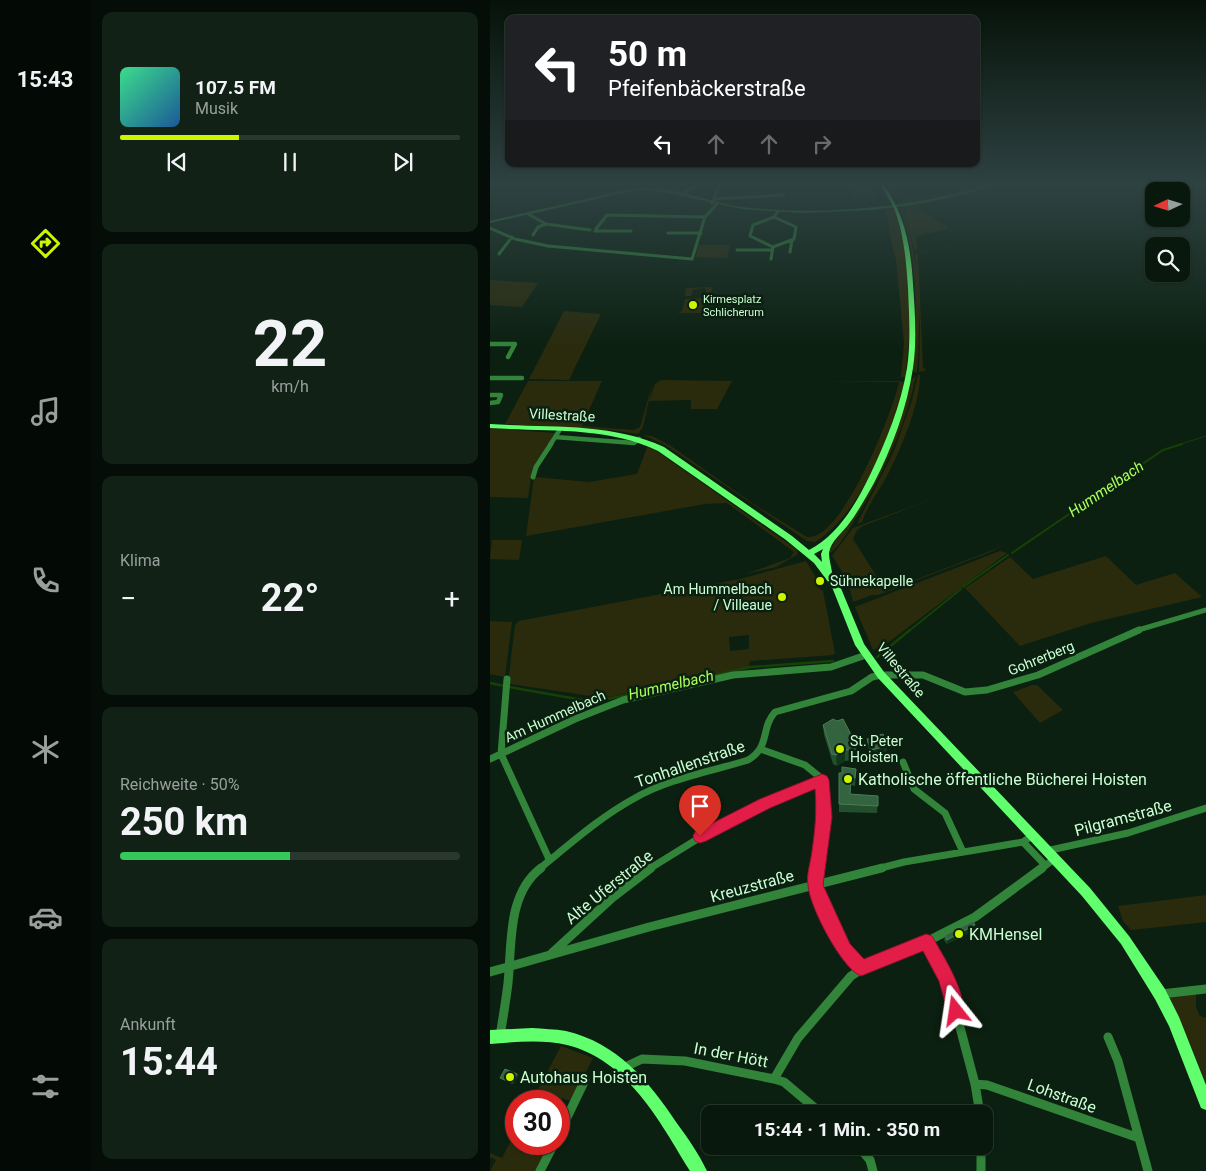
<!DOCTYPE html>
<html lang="de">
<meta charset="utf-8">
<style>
:root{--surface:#08180c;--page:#112115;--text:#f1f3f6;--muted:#98a09d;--line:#29372d;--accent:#cef500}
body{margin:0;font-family:Roboto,sans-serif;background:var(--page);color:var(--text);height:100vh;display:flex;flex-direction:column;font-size:19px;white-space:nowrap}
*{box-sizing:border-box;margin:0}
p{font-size:16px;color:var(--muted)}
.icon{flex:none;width:28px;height:28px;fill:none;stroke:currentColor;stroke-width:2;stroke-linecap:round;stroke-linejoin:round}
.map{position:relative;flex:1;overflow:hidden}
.drawer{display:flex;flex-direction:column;gap:12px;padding:12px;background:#040d07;width:400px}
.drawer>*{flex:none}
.top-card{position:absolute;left:15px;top:15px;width:475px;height:152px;border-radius:10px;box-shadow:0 1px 4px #0004,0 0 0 1px var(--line);background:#202124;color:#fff;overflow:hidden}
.needle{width:32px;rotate:266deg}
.controls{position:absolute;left:655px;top:182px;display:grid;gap:10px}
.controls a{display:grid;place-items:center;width:45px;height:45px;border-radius:10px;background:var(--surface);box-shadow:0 1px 4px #0004,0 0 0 1px var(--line);font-size:25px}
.speed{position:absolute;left:15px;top:1090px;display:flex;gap:10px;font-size:25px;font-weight:700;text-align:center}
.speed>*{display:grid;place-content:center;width:65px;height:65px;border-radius:50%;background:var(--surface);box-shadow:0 1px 4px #0004,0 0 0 1px var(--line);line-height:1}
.speed .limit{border:8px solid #d22;background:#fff;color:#111}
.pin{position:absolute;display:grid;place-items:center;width:42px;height:42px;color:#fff;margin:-51px -21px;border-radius:50% 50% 50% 0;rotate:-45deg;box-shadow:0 0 5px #0007}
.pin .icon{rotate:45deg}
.me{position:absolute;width:55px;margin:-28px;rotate:345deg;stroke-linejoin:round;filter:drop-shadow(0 0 4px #0008)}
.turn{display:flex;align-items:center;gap:18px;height:105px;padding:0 20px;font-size:22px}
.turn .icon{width:65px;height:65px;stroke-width:2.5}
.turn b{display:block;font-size:35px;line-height:42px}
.lanes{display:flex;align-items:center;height:48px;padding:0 20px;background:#0003;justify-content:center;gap:25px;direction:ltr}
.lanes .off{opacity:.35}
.big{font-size:38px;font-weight:700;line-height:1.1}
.drawer .widget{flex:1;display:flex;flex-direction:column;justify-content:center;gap:8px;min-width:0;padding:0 18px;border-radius:10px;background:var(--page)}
.drawer .dial{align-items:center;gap:0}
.dial b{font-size:65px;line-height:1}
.song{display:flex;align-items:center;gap:15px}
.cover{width:60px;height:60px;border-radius:8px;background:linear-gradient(135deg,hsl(150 70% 55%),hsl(210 70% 35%))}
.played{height:5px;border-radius:2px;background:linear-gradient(90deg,var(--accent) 35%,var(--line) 35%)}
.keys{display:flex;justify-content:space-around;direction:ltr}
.heat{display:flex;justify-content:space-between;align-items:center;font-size:28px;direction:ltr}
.charge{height:8px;border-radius:4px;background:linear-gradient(90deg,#34c759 50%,var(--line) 0)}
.trip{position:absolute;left:211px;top:1105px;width:292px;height:50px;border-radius:10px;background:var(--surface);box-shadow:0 1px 4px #0004,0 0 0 1px var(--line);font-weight:700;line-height:50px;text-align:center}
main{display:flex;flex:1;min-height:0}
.menu{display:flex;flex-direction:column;width:90px;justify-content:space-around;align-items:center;background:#030a05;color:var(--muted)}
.menu .icon{width:35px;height:35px}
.menu .on{color:var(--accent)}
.menu b{font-size:22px;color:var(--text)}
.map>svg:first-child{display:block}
.green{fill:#2a2b0d;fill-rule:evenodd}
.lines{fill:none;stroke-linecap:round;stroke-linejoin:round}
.stream-far2{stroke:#174005;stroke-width:1}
.stream-far1{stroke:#174005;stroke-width:2}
.stream{stroke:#174005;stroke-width:2.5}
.minor-far4{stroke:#318439;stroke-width:3}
.minor-far3{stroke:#318439;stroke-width:4.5}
.minor-far2{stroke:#318439;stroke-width:5}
.minor-far1{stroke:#318439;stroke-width:7}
.minor{stroke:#318439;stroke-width:9}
.tertiary{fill:#318439;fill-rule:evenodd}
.secondary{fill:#61ff6e;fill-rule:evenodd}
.wall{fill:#22502d}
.shaded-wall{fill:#11351a}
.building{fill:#34633f;stroke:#4b7b56}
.route{fill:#e11d48;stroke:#92132f}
.poi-dot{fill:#cef500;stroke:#0b2010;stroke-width:2}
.labels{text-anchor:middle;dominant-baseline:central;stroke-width:5;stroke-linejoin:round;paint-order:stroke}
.far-poi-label{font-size:11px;fill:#caffd3;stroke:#0b2010;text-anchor:start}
.street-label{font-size:14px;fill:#caffd3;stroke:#0b2010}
.poi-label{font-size:14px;fill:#caffd3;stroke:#0b2010;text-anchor:start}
.water-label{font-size:15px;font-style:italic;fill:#a8ff58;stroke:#0b2010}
.near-street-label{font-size:16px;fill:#caffd3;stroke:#0b2010}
.near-poi-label{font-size:16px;fill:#caffd3;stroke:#0b2010;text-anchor:start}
</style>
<main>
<nav class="menu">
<b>15:43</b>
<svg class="icon on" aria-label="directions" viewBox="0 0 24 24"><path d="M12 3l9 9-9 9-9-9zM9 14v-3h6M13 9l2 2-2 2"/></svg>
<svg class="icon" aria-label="music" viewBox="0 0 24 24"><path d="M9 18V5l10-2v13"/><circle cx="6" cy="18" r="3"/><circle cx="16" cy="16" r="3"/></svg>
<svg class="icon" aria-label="phone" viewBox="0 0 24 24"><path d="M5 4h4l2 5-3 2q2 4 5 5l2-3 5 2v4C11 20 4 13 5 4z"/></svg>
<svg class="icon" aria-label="climate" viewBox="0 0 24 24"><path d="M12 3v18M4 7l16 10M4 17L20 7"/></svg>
<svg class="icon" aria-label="car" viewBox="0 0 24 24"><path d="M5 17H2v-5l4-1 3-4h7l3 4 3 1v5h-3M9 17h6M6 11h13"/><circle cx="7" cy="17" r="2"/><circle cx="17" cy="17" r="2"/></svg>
<svg class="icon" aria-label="filters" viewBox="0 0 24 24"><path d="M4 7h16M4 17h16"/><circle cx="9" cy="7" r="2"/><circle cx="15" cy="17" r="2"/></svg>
</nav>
<section class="drawer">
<div class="widget">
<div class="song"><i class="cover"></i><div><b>107.5 FM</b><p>Musik</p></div></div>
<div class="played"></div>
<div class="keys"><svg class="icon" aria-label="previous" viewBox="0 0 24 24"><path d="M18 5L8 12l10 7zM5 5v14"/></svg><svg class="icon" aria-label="pause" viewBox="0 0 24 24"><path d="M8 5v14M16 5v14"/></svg><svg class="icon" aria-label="next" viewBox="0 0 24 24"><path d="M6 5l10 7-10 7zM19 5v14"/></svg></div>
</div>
<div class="widget dial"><b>22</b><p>km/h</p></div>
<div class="widget"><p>Klima</p>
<div class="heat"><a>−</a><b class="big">22°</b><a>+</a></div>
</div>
<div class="widget"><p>Reichweite · 50%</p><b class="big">250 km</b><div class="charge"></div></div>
<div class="widget"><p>Ankunft</p><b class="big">15:44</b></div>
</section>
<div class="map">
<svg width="716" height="1171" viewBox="0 0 716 1171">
<rect width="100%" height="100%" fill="#0b2010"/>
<path class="green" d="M397,184H403L414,199L457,194L493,184H503L463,195L413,202Z
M380,186L388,201H362L359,187Z
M458,198L459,199L468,201L462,199L425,206L471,236L458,229L426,236L427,247L425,252L413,205Z
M399,206L403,208C423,259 423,323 415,377L402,379L411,377L414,343L406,259C400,243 401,226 394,208Z
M410,208H412C430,256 431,322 427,373L423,371C428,322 428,254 410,208Z
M494,238L428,254L433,368L437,370L429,372L430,325L425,254Z
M209,245H240L237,258L205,257Z
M0,280L48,283L32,307L0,305Z
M223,287L215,313H188L192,311L195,299L216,298V290L214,288L203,290L201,296H195L196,288Z
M74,311L111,314L79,380L39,379Z
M428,375H430C430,405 410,451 396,478C388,492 377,507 372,522L367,524L404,451L422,400Z
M426,376C415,428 392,477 364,521C358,532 349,547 339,554C340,546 367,511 374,499C394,463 412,418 422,379Z
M38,381H112L92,426L144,430L150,427L163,382L153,427L148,434L119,430L15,424Z
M169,381L173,380L242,381L227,409H201V400L159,401L165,384Z
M331,381H408L414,382C402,433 371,514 325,542L317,541L175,445L153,435L162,436L181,446L265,505L317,537C352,542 403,411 409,382Z
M0,428L65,433L42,470L38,498L0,497Z
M158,445L306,549L308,554L286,567L256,574L300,558L304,552L237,503L215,504L36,536L44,477L99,482L147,474Z
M450,496L373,526L367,530L363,539L396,591L505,549L508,547L507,543L509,547L503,551L388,595H382L363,602L358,581L342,556L363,528Z
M2,540H32L29,560L0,559Z
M510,551L517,553L396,644L383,650L365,607Z
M616,556L646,585L685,573L712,597L601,623L530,646L475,588L520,557L543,579Z
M316,561L325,576L326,586L333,591L345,653L343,655L260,661L259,667L114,698L20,684L19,674L25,625L29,621L250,579ZM259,635V649L240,651L239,637Z
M0,621L22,622L15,677L0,674Z
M542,685H547L573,710L550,723L523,692Z
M716,895V922L641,930L633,921L628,906Z
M706,994V1007L710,1016L716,1018V1084L701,1046L677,996Z
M71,1046L103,1058L81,1101L72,1098L69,1104V1101H42Z
M26,1131V1144H61L47,1171H0L6,1160L0,1157V1153L12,1158Z"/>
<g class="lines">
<path class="stream-far2" d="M688,445L716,436"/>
<path class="stream-far1" d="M522,553L673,450L692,444
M473,587L518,555
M419,631L471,589"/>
<path class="stream" d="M387,657L420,630
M0,683L14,686
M19,687L104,702L261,667L343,661"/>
<path class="minor-far4" d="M190,195L204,187L205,184
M224,199L294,195
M222,203L230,184
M38,214L56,224L100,230
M0,228L25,239L58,246L202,259L215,217L227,204
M106,229L117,215L215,217
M105,231H141
M178,233H211
M43,235L48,227L56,224
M283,247L304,239L306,227L284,217
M247,250H282
M300,252L302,240
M9,254L22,237
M281,259L283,247L260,236L263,225L284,217L288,211"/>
<path class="minor-far3" d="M0,344H25L18,357
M0,378H32
M0,395H11L8,402L0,403
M65,437L144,443L149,439
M60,445L69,431"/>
<path class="minor-far2" d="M43,477L46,467L61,444
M645,631L716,610"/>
<path class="minor-far1" d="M17,679L11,754L59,859
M273,750L315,765L331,778L334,814L326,869
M0,759L85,719L133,700L243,675L341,667L376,655
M413,762L424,789L455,813L473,852
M533,842L555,865
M556,851L638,833L716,808
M49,869C80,844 110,817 145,798C177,779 223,771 258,760C281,746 270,729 285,712L361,691L382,677L391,675H433L475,692L497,690L548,675L649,630
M159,869L222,830L332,780
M387,869L414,862L533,842L542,836
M551,869L564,859"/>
<path class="minor" d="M326,868C321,904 348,942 371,968
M436,942L457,978L485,1084L490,1114
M62,953L122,898L161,868
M0,972L159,927L392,868
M671,994L716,989
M10,1036C13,1018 16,1000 18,983C22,944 17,894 51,868
M618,1037L628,1061L658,1171
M135,1067L152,1059L195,1061L284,1079L294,1082L332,1114
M284,1079L308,1038L361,976L383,962L430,945L485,917L552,868
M485,1084L497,1085L649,1138
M69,1134L95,1080
M368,1146L380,1160L383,1171
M491,1146V1171
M50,1171L64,1144"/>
<path class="tertiary" d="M502,184H508L479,193L448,200L415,206L380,210L312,213L252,209L173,192L147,190L0,223V221C33,213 66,206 100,198C115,195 132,189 148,188C183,185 217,202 252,207C332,217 425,207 502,184Z"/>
<path class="secondary" d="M389,184H393C415,214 421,248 423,284C425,312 427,341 423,368C417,408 402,448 384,483C376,497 368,512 358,525C351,534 341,541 339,553C339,559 341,566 342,572L341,574L350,586L374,644L394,672L600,888L639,936L675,989L689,1017L716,1085V1110L711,1108L679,1026L665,999L631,944L592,896L388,678L365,645L342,587L324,563L296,540L168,451C117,426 56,432 0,428V424C58,428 120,422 174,447L302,536L319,550C348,535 366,504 380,475C396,441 411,405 417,368C421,341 419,314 418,288C416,260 414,232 403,206C399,198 394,191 389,184ZM333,549L331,554L332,562L324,554Z
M42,1028C53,1029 65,1029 76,1031C127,1043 159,1081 186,1122C197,1137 209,1154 217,1171H200C170,1122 138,1060 77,1045C52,1039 25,1042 0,1044V1030Z"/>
</g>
<path class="wall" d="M333,725L367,746V757L365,760L355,761L347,766L343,764L334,735Z
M377,739L397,746V751L381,755L377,744Z
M366,769L365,786L361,785L360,794L388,796L387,813L349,812V773Z
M484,930L457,944L454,940L455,935Z"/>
<path class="shaded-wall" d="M367,746V757L365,760V750Z
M397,746V751L381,755V750Z
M355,750V761L347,766L346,755Z
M485,925L484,930L457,944V940Z
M27,1074L29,1075L23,1085L22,1083Z"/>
<path class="building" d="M343,719L347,721L353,719L367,746L365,750H355L346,755L342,754L333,725Z
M393,734L397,746L381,750L377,739Z
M352,767L366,769L365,778H361L360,794L388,796V806L349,804V773H352Z
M483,921L485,925L457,940L455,935Z
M15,1069L27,1074L22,1083L10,1078Z"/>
<linearGradient id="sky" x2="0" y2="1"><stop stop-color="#061209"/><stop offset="0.53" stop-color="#2e4242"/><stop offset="1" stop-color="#2e4242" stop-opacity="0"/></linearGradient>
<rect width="716" height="348" fill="url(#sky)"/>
<path class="route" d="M332,774L337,776L339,780L342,817L333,885L360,944L374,959L436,934L442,936C452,954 480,997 472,1017L466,1020L459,1017L449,981L433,951L371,976C352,969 319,906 318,885C316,875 321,861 322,851C325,830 327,811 325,789L280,808L216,841L210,843L205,841L203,836L205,832L270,799Z"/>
<g class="poi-dot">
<circle cx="203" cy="305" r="5"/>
<circle cx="330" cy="581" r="5"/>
<circle cx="292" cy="597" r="5"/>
<circle cx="350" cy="749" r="5"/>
<circle cx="358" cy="779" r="5"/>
<circle cx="469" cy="934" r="5"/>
<circle cx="20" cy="1077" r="5"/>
</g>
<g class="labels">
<g class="far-poi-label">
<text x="213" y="299">Kirmesplatz<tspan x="213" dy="13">Schlicherum</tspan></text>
</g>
<g class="street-label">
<text transform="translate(72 415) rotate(3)">Villestraße</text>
<text transform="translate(551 658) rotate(-22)">Gohrerberg</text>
<text transform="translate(411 670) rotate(50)">Villestraße</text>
<text transform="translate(65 716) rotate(-24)">Am Hummelbach</text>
</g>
<g class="poi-label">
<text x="340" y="581">Sühnekapelle</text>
<text x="282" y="589" text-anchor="end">Am Hummelbach<tspan x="282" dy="16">/ Villeaue</tspan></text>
<text x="360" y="741">St. Peter<tspan x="360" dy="16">Hoisten</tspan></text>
</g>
<g class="water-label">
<text transform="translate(616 489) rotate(-34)">Hummelbach</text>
<text transform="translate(181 685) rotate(-13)">Hummelbach</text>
</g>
<g class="near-street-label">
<text transform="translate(200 764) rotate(-19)">Tonhallenstraße</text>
<text transform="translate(633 818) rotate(-15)">Pilgramstraße</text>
<text transform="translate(262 886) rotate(-15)">Kreuzstraße</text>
<text transform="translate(119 887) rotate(-39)">Alte Uferstraße</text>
<text transform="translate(241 1055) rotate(11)">In der Hött</text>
<text transform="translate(572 1096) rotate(20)">Lohstraße</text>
</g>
<g class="near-poi-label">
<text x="368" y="779">Katholische öffentliche Bücherei Hoisten</text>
<text x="479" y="934">KMHensel</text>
<text x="30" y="1077">Autohaus Hoisten</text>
</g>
</g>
</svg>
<div class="controls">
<a><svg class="needle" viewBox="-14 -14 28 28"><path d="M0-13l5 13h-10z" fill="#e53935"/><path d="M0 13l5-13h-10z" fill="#98a09d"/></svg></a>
<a><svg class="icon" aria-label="search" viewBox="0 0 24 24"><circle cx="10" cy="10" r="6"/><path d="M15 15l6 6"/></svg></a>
</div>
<div class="speed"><div class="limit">30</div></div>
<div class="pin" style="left:210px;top:836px;background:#d93025"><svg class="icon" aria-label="arrive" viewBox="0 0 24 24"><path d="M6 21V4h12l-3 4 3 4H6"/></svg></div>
<svg class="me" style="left:466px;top:1011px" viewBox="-20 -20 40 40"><path d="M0-17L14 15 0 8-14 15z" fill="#e11d48" stroke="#fff" stroke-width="4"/></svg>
<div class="trip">15:44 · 1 Min. · 350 m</div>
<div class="top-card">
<div class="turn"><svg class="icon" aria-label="left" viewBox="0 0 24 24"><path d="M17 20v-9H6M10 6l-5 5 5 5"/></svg><div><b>50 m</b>Pfeifenbäckerstraße</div></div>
<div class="lanes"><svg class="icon" aria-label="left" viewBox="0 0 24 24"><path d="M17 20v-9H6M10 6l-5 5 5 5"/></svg><svg class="icon off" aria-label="ahead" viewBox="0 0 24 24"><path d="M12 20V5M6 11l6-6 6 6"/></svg><svg class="icon off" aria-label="ahead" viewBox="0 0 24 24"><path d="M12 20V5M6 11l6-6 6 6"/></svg><svg class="icon off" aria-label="right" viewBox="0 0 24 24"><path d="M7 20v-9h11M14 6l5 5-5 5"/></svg></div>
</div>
</div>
</main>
